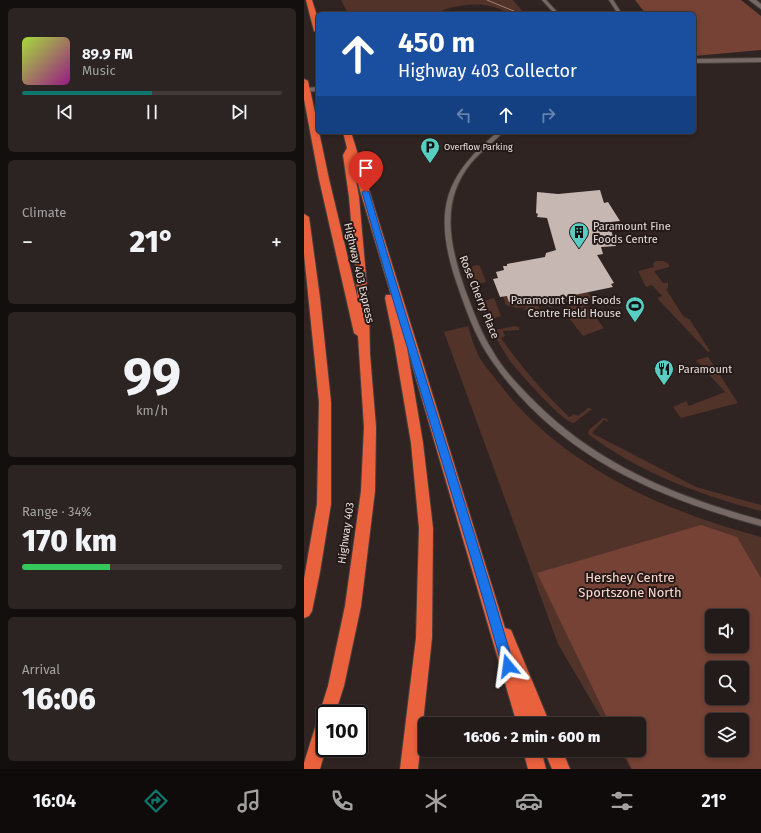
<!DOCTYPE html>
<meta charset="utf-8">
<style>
:root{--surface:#231b19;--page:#2b2422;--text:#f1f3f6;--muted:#a3a1a2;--line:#403938;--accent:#0f766e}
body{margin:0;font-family:"Fira Sans",sans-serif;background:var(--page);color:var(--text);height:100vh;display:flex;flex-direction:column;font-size:15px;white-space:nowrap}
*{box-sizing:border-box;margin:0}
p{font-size:13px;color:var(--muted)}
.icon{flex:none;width:22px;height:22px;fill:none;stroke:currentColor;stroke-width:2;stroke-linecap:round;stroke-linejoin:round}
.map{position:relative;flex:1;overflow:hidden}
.drawer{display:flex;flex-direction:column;gap:8px;padding:8px;background:#130f0e;width:304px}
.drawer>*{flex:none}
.hud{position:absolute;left:12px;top:12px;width:380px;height:122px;border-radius:6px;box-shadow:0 2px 6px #0003,0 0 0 1px var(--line);background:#1a4fa0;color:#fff;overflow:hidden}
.fabs{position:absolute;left:401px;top:609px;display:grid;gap:8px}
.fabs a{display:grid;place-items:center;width:44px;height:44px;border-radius:6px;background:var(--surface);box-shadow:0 2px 6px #0003,0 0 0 1px var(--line);font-size:20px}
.speed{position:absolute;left:12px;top:705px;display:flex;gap:8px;font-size:20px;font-weight:700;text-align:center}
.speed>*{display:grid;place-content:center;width:52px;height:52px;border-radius:50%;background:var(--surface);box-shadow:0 2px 6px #0003,0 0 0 1px var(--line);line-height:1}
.speed .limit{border:2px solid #111;border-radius:6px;background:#fff;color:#111}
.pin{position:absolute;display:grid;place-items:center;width:34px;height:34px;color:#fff;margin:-41px -17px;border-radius:50% 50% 50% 0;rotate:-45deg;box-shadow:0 0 4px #0007}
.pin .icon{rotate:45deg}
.me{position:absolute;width:44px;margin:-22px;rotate:344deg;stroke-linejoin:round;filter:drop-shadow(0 0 3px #0008)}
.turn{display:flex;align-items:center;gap:14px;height:84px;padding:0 16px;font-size:18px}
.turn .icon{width:52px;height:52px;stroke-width:2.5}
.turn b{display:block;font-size:28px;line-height:34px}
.lanes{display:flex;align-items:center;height:38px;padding:0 16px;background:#0003;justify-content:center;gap:20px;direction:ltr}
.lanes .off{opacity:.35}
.big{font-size:30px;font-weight:800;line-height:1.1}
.drawer .card{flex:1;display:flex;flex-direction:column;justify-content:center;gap:6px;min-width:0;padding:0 14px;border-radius:6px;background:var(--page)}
.drawer .dial{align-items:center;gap:0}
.dial b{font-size:52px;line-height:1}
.song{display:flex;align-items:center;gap:12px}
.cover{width:48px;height:48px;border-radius:6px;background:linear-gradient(135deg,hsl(80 70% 55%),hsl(310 70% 35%))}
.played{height:4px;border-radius:2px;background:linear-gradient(90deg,var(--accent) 50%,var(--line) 50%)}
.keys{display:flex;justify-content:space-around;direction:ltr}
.heat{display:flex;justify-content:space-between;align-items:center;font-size:22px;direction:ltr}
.charge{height:6px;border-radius:3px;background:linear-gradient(90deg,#34c759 34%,var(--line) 0)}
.trip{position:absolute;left:114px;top:717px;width:228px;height:40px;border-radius:6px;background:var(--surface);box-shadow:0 2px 6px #0003,0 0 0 1px var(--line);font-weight:800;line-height:40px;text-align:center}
.tabs{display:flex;height:64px;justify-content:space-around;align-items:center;background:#0e0b0a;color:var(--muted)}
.tabs .icon{width:28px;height:28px}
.tabs .on{color:var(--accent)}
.tabs b{font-size:18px;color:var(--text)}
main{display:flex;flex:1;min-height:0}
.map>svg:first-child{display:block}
.green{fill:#52332a;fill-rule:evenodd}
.forest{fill:#764235;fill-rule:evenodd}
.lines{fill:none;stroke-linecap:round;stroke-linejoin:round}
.stream{stroke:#a67e73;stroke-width:1}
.building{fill:#c6b7b3}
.street-casing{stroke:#483f3c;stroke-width:2}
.secondary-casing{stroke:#483f3c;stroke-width:2}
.highway-casing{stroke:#483f3c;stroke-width:2}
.street{fill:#766965;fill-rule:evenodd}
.secondary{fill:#766965;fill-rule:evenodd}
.highway{fill:#ea613d;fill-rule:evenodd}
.highway-bridge-casing{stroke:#483f3c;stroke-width:8;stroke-linecap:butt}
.highway-bridge{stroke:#ea613d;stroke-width:8}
.route{fill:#1a73e8;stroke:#114b97}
.labels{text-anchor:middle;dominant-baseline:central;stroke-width:4;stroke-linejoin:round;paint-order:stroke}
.far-poi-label{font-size:9px;fill:#e4ddda;stroke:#251a17;text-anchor:start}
.poi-label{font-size:11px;fill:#e4ddda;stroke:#251a17;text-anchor:start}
.street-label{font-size:11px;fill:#e4ddda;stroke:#251a17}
.near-park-label{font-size:13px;fill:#fbd7cd;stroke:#251a17}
</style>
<main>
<section class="drawer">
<div class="card">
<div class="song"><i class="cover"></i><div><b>89.9 FM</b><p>Music</p></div></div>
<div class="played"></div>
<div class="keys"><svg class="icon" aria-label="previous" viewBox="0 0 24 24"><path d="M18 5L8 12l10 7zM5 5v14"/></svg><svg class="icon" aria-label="pause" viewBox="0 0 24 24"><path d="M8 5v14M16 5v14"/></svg><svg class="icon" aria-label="next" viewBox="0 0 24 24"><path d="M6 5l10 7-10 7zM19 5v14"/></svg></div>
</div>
<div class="card"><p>Climate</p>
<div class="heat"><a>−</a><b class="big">21°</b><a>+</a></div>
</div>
<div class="card dial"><b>99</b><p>km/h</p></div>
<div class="card"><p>Range · 34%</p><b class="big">170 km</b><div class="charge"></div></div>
<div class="card"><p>Arrival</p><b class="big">16:06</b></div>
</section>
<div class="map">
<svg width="457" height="769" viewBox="0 0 457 769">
<rect width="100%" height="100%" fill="#2f2421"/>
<path class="green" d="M37,0H209L219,12L203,14C188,0 157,4 139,10L138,14H44Z
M352,261H359L365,264V267L350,271L359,283H364V288L362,289L379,316L386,320L406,351L404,352L353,298L358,296L348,285L342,287L334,271L350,267L349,263Z
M173,265L176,266L182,282L169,285L163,268Z
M284,292L288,298L245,307L241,301Z
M199,296H203L206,302L215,301L216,303L221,302L222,305L233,303L236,309L223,310L217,309L222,308L221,307L213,308L202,305Z
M190,298L197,316L184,320L176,302Z
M280,303L300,328L279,336L257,308Z
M164,326C167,335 169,344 173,352C177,363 187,372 194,382C256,465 359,511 457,537V769H327L316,750H335V724H301L254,644L140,332ZM408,616H438V646H408ZM408,668H438V698H408ZM408,720H438V750H408Z
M211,326L215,327V330L199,331L201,336L197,338C217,367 240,393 265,417L270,414L274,416L284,408L288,409L270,423C259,423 215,372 206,361C200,352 194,342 189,332L191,330Z
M404,357L434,403L377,418L369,407L382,401L385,406L421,392L392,360Z
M299,418L303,419L304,422L300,420L288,433L392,487L457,505V511C396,495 334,472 284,434L285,430Z"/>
<path class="forest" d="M331,0H437L457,16V50L390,56V14H342Z
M397,525L433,537L457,578V769H328L319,750H335V724H306L233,573ZM408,616H438V646H408ZM408,668H438V698H408ZM408,720H438V750H408Z"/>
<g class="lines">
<path class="stream" d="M183,0L212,12"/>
</g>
<path class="building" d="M296,190L300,203L304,202L316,221L307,222L308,227H306L312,246L297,247L299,254L293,255L310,283L307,284L309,287L222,305L221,302L216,303L215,301L205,302L203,296L196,297L189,279L194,278L192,272L200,270L199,266H203V264L241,257L242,253L252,250L243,218L233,217L234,214L232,213L233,192L254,194Z"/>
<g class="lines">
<defs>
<path id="street" d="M238,0H242L255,14H251Z
M305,0H309L318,14H314Z
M194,132H199C189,143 177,151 167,163C134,203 147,251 163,295C170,313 177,333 188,350C199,370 216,387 232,403C294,465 373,497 457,520V526C351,497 253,455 188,361C170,336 160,304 150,275C130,210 141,175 194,132Z"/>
<path id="secondary" d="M445,0H452L457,4V9Z
M457,58V62L390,63V59Z
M14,87V91L0,92V88Z"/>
<path id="highway" d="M2,0H8L14,19V33L10,31Z
M0,79L4,81L5,87L1,89Z
M3,92L7,94L25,179L54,300L45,197L39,155L43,148L39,132H47L201,628L207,630L246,724H230L229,722V724H213L103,348L119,443L129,528L128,638L114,769H96L112,638L115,528L107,443L90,342L81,298L82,295H87L50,170L55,197L65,310L66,354L72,427L71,491L57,606L40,686L31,714H21L22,748L16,769H0V763L24,686L41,606L57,491L60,427L54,336L50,333L15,179L0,99V93Z
M0,214L5,217L16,298L27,402V504L16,572L8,611L5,616L0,618V579L13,504L15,402L0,254Z
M219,750H237L242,769H224Z
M240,750H258L266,769H248Z"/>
</defs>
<use href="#street" class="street-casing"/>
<use href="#secondary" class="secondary-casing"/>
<use href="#highway" class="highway-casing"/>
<use href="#street" class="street"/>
<use href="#secondary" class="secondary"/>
<use href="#highway" class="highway"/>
<defs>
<path id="highway-bridge" d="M1,87L3,94"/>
</defs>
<use href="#highway-bridge" class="highway-bridge-casing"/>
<use href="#highway-bridge" class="highway-bridge"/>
</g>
<path class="route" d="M62,190L65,192C111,351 164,507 210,666L208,670L204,671L200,670L198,666C154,507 102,351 58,192Z"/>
<defs>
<symbol id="parking-pin" viewBox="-11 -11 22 30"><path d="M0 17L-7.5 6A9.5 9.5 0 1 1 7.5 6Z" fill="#57cec1" stroke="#251a17"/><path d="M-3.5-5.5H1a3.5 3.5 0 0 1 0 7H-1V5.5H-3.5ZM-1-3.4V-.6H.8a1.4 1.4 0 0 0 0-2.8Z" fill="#111"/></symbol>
<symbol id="building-pin" viewBox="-11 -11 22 30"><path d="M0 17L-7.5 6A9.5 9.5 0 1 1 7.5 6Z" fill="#57cec1" stroke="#251a17"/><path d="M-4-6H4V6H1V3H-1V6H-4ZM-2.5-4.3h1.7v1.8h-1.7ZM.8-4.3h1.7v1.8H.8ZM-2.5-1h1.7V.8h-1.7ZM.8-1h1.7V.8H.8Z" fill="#111"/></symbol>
<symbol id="stadium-pin" viewBox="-11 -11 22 30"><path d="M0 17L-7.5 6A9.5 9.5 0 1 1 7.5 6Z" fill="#57cec1" stroke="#251a17"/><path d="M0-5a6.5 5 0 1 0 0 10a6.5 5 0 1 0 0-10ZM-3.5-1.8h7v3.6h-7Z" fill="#111"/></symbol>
<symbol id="restaurant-pin" viewBox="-11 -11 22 30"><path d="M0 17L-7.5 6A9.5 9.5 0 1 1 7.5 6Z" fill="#57cec1" stroke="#251a17"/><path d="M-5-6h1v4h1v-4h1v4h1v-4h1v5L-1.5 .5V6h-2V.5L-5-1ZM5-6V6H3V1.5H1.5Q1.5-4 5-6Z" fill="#111"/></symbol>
</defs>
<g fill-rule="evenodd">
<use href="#parking-pin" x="115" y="136" width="22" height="30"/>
<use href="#building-pin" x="264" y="221" width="22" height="30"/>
<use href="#stadium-pin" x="320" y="295" width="22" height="30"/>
<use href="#restaurant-pin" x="349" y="358" width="22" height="30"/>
</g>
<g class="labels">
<g class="far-poi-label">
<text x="140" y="147">Overflow Parking</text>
</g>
<g class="poi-label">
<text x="289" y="226">Paramount Fine<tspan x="289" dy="13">Foods Centre</tspan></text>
<text x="317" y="300" text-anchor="end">Paramount Fine Foods<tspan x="317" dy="13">Centre Field House</tspan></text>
<text x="374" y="369">Paramount</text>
</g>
<g class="street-label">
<text transform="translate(55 273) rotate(77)">Highway 403 Express</text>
<text transform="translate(175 297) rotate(68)">Rose Cherry Place</text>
<text transform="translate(42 533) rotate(-82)">Highway 403</text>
</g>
<g class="near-park-label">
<text x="326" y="577">Hershey Centre<tspan x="326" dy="15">Sportszone North</tspan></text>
</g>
</g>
</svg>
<div class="fabs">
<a><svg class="icon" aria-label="sound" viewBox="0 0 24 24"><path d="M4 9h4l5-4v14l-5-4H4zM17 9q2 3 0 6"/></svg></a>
<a><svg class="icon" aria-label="search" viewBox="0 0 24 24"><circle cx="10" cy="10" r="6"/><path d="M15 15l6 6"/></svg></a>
<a><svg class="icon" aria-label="layers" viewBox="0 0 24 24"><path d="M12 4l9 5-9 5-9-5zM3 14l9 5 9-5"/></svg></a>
</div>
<div class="speed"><div class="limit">100</div></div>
<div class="pin" style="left:62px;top:192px;background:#d93025"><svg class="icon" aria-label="arrive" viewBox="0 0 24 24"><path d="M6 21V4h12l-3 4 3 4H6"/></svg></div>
<svg class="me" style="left:204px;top:666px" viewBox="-20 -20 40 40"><path d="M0-17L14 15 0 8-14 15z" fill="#1a73e8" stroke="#fff" stroke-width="4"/></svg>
<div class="trip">16:06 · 2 min · 600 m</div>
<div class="hud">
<div class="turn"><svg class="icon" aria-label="ahead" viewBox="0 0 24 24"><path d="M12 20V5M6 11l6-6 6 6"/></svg><div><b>450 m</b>Highway 403 Collector</div></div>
<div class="lanes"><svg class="icon off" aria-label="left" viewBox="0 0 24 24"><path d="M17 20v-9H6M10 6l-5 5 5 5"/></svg><svg class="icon" aria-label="ahead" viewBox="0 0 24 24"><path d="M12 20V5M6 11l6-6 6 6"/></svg><svg class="icon off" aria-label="right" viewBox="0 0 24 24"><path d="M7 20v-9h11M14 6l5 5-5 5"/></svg></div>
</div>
</div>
</main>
<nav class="tabs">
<b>16:04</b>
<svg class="icon on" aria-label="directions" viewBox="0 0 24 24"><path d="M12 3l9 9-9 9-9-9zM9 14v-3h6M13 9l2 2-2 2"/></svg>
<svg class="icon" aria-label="music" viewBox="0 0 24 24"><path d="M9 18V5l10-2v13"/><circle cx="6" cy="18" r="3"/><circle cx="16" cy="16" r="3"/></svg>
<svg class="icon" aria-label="phone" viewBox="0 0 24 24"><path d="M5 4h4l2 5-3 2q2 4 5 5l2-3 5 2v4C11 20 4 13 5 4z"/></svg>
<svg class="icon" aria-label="climate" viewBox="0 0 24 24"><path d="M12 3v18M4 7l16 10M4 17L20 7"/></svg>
<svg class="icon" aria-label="car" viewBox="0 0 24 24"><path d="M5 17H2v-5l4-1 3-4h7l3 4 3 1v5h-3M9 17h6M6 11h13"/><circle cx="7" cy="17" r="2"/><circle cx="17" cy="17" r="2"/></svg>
<svg class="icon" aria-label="filters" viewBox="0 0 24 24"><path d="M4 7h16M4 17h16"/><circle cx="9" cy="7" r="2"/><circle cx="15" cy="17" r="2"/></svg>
<b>21°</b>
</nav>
